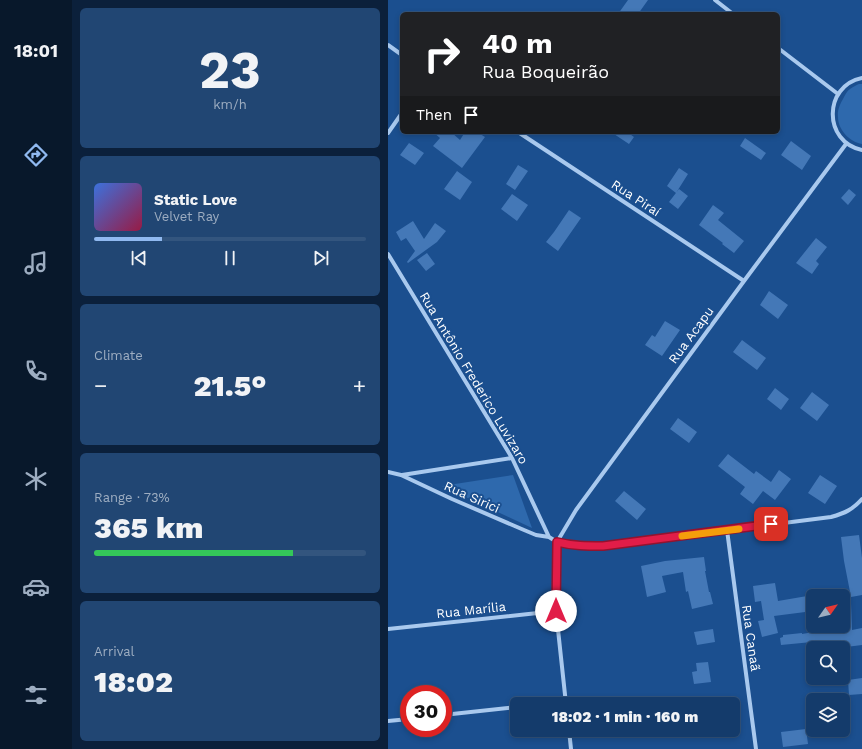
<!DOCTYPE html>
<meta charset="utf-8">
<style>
:root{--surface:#143b6b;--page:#214673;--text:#f1f3f6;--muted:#9dadc1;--line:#33557e;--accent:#90b9f0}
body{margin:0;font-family:"Work Sans",sans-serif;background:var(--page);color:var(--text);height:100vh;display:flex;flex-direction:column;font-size:15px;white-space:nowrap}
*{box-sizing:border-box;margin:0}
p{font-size:13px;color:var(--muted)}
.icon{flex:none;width:22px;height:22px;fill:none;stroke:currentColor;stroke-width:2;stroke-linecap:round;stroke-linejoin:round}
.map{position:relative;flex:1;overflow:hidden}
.side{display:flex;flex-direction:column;gap:8px;padding:8px;background:#0b203b;width:316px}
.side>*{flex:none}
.top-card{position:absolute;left:12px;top:12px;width:380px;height:122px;border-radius:6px;box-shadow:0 2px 6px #0003,0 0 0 1px var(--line);background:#202124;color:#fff;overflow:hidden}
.needle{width:26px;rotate:56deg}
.tools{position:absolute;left:418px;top:589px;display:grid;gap:8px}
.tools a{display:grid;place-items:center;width:44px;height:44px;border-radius:6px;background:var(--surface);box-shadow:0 2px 6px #0003,0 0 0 1px var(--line);font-size:20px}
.speed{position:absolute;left:12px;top:685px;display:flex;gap:8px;font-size:20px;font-weight:700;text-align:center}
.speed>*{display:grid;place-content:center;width:52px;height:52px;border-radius:50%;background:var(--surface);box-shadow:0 2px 6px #0003,0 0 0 1px var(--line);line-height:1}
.speed .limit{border:6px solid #d22;background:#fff;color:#111}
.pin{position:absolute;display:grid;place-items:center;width:34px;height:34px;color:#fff;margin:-17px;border-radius:8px;box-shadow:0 2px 6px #0006}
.me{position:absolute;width:44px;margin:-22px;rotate:0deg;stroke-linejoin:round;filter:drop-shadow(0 0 3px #0008)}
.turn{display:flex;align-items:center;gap:14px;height:84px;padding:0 16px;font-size:18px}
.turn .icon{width:52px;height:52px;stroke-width:2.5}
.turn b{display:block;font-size:28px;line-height:34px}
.then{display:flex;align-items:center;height:38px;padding:0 16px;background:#0003;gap:8px;font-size:15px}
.big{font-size:30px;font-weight:800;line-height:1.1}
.side .card{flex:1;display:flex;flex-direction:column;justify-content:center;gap:6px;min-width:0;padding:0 14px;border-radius:6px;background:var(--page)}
.side .dial{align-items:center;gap:0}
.dial b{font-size:52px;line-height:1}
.song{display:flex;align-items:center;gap:12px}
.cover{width:48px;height:48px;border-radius:6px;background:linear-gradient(135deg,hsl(220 70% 55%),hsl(340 70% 35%))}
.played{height:4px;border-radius:2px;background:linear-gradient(90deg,var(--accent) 25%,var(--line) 25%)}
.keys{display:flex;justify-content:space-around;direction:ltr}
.heat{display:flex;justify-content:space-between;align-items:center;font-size:22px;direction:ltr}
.charge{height:6px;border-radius:3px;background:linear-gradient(90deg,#34c759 73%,var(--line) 0)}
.trip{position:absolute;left:122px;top:697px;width:230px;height:40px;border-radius:6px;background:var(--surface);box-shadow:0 2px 6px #0003,0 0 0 1px var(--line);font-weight:800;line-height:40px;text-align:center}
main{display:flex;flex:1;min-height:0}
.dock{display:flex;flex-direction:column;width:72px;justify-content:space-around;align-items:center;background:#08182b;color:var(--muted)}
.dock .icon{width:28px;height:28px}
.dock .selected{color:var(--accent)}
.dock b{font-size:18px;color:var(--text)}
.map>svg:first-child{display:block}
.park{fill:#2e69ad}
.building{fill:#4478b7}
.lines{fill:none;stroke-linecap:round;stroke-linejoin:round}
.minor{stroke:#a9c9ee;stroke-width:4}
.route-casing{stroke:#92132f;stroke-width:10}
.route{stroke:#e11d48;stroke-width:7}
.slow{stroke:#f59e0b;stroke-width:7}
.labels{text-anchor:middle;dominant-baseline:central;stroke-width:4;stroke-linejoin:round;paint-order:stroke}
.street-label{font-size:13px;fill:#fff;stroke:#1b4f8f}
</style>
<main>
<nav class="dock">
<b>18:01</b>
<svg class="icon selected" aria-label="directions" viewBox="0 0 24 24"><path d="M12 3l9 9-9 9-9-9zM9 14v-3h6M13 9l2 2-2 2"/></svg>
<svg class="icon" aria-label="music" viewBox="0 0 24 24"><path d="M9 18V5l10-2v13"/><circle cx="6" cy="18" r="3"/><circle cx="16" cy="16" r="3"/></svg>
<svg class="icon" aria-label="phone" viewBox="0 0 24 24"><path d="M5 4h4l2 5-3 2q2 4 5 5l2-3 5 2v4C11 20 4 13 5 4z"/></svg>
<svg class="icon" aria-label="climate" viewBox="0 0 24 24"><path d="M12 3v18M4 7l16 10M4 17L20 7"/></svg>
<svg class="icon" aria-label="car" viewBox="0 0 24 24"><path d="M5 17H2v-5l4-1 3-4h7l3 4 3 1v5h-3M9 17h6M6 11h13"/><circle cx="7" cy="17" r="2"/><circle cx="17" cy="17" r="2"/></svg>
<svg class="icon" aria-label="filters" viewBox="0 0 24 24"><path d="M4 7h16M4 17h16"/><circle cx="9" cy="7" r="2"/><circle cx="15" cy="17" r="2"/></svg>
</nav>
<section class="side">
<div class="card dial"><b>23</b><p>km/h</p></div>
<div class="card">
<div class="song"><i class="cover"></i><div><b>Static Love</b><p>Velvet Ray</p></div></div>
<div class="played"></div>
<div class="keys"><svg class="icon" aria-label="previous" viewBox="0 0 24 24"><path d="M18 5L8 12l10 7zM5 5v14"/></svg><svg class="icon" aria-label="pause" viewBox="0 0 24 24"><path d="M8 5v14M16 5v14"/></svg><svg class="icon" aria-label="next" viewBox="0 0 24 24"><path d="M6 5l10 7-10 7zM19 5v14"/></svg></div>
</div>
<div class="card"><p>Climate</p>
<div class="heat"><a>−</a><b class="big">21.5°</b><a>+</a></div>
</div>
<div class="card"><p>Range · 73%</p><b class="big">365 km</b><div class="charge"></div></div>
<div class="card"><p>Arrival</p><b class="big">18:02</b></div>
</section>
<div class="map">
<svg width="474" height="749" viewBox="0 0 474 749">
<rect width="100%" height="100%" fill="#1b4f8f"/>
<path class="park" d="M471,84H474V144C462,142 450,130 450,117C449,111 452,104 455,99C457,95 459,91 462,89C465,87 468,85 471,84Z
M125,475L144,528L54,486Z"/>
<path class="building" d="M240,0H260L250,14H230Z
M45,132H63L72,140L77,132H89L97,137L74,168L45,146L52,138Z
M223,132H239L246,137L241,144Z
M357,138L378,153L373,160L352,146Z
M403,141L423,156L414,170L393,155Z
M21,143L36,153L27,165L12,155Z
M130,165L140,171L127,190L118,184Z
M291,168L300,174L288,193L279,186Z
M69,171L84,182L72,200L56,189Z
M291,189L300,196L290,209L281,202Z
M461,189L468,195L460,205L453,198Z
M124,194L140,205L129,221L113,209Z
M325,205L336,213L330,220L356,241L346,253L334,244L335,243L311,225Z
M181,210L193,218L170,251L158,242L166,232Z
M25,221L36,239L47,223L58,231L49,242L20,263L19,262L27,251L18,238L13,241L8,232Z
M428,238L439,247L428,261L431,264L424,274L408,263Z
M39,253L47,264L38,271L29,260Z
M381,291L400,305L390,319L372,305Z
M277,321L292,330L274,356L257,345L264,335L267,337Z
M354,340L378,358L369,370L345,352Z
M387,388L401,399L393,410L379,399Z
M424,392L441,405L429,421L412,408Z
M290,418L309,432L301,443L282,429Z
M340,454L366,474L368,471L383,482L391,470L403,479L387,500L375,491L365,504L352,494L357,487L330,466Z
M432,475L449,486L437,504L420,493Z
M236,491L258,509L249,520L227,501Z
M471,535L474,558V595L463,597L456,561L453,537Z
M316,557L318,571H317L321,592H322L325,604L304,609L300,591L298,592L295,572L274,576L278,592L259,597L253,566L277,561Z
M387,583L390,601L425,595V611L386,616L390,633L374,637L370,621L376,620L373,601L367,602L365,586Z
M455,603H463L464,630L474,628V645L458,647V645L441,648H425L424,642L393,645L392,638L395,637V635L414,633V634L455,627Z
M325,629L327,642L309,645L306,632Z
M320,662L323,682L306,684L304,672L309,671L308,663Z
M474,678V694L461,695L460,680Z
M418,729L420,744L395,747L393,732Z"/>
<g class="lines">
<path class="minor" d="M327,0L345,14
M0,45L14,55
M390,48L450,94
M474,78C435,86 435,142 474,150
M130,132L356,281
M0,133L14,113
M0,254L124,458L161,537
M0,472L13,475L64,499L136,530L148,535L161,537L169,542L181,545L196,547L223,545L443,517C457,513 464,510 474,499
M14,475L124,458
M339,530L368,749
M169,542L188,510L356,281L458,144
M169,542L168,611L178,704
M0,629L168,611
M152,704L177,701
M55,715L129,707
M0,721L21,719
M181,730L183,749"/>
</g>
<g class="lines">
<defs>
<path id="route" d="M168,611L169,542C185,546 199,546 215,546L383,524"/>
</defs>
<use href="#route" class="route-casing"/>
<use href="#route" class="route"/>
<path class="slow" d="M294,536L351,529"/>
</g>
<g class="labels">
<g class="street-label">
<text transform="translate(248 198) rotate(33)">Rua Piraí</text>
<text transform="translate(303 335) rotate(-54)">Rua Acapu</text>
<text transform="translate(86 378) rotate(59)">Rua Antônio Frederico Luvizaro</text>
<text transform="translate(84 497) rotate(24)">Rua Sirici</text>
<text transform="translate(83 610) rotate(-6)">Rua Marília</text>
<text transform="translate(363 638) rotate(82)">Rua Canaã</text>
</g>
</g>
</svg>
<div class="tools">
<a><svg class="needle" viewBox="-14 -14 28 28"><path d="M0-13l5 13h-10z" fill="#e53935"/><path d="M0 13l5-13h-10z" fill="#9dadc1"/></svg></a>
<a><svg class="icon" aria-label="search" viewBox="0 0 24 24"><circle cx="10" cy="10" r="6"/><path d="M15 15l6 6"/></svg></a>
<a><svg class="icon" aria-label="layers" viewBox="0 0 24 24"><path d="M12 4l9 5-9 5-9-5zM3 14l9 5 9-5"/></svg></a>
</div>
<div class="speed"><div class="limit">30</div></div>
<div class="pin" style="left:383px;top:524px;background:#d93025"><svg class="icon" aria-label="arrive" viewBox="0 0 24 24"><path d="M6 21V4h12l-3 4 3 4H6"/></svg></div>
<svg class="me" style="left:168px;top:611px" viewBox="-20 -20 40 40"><circle r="19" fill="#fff"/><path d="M0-13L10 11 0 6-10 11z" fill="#e11d48"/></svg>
<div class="trip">18:02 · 1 min · 160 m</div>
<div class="top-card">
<div class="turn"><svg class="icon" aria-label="right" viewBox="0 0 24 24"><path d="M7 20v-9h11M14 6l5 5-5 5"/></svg><div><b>40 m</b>Rua Boqueirão</div></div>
<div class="then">Then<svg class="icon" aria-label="arrive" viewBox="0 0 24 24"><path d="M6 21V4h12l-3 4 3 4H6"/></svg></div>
</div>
</div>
</main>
